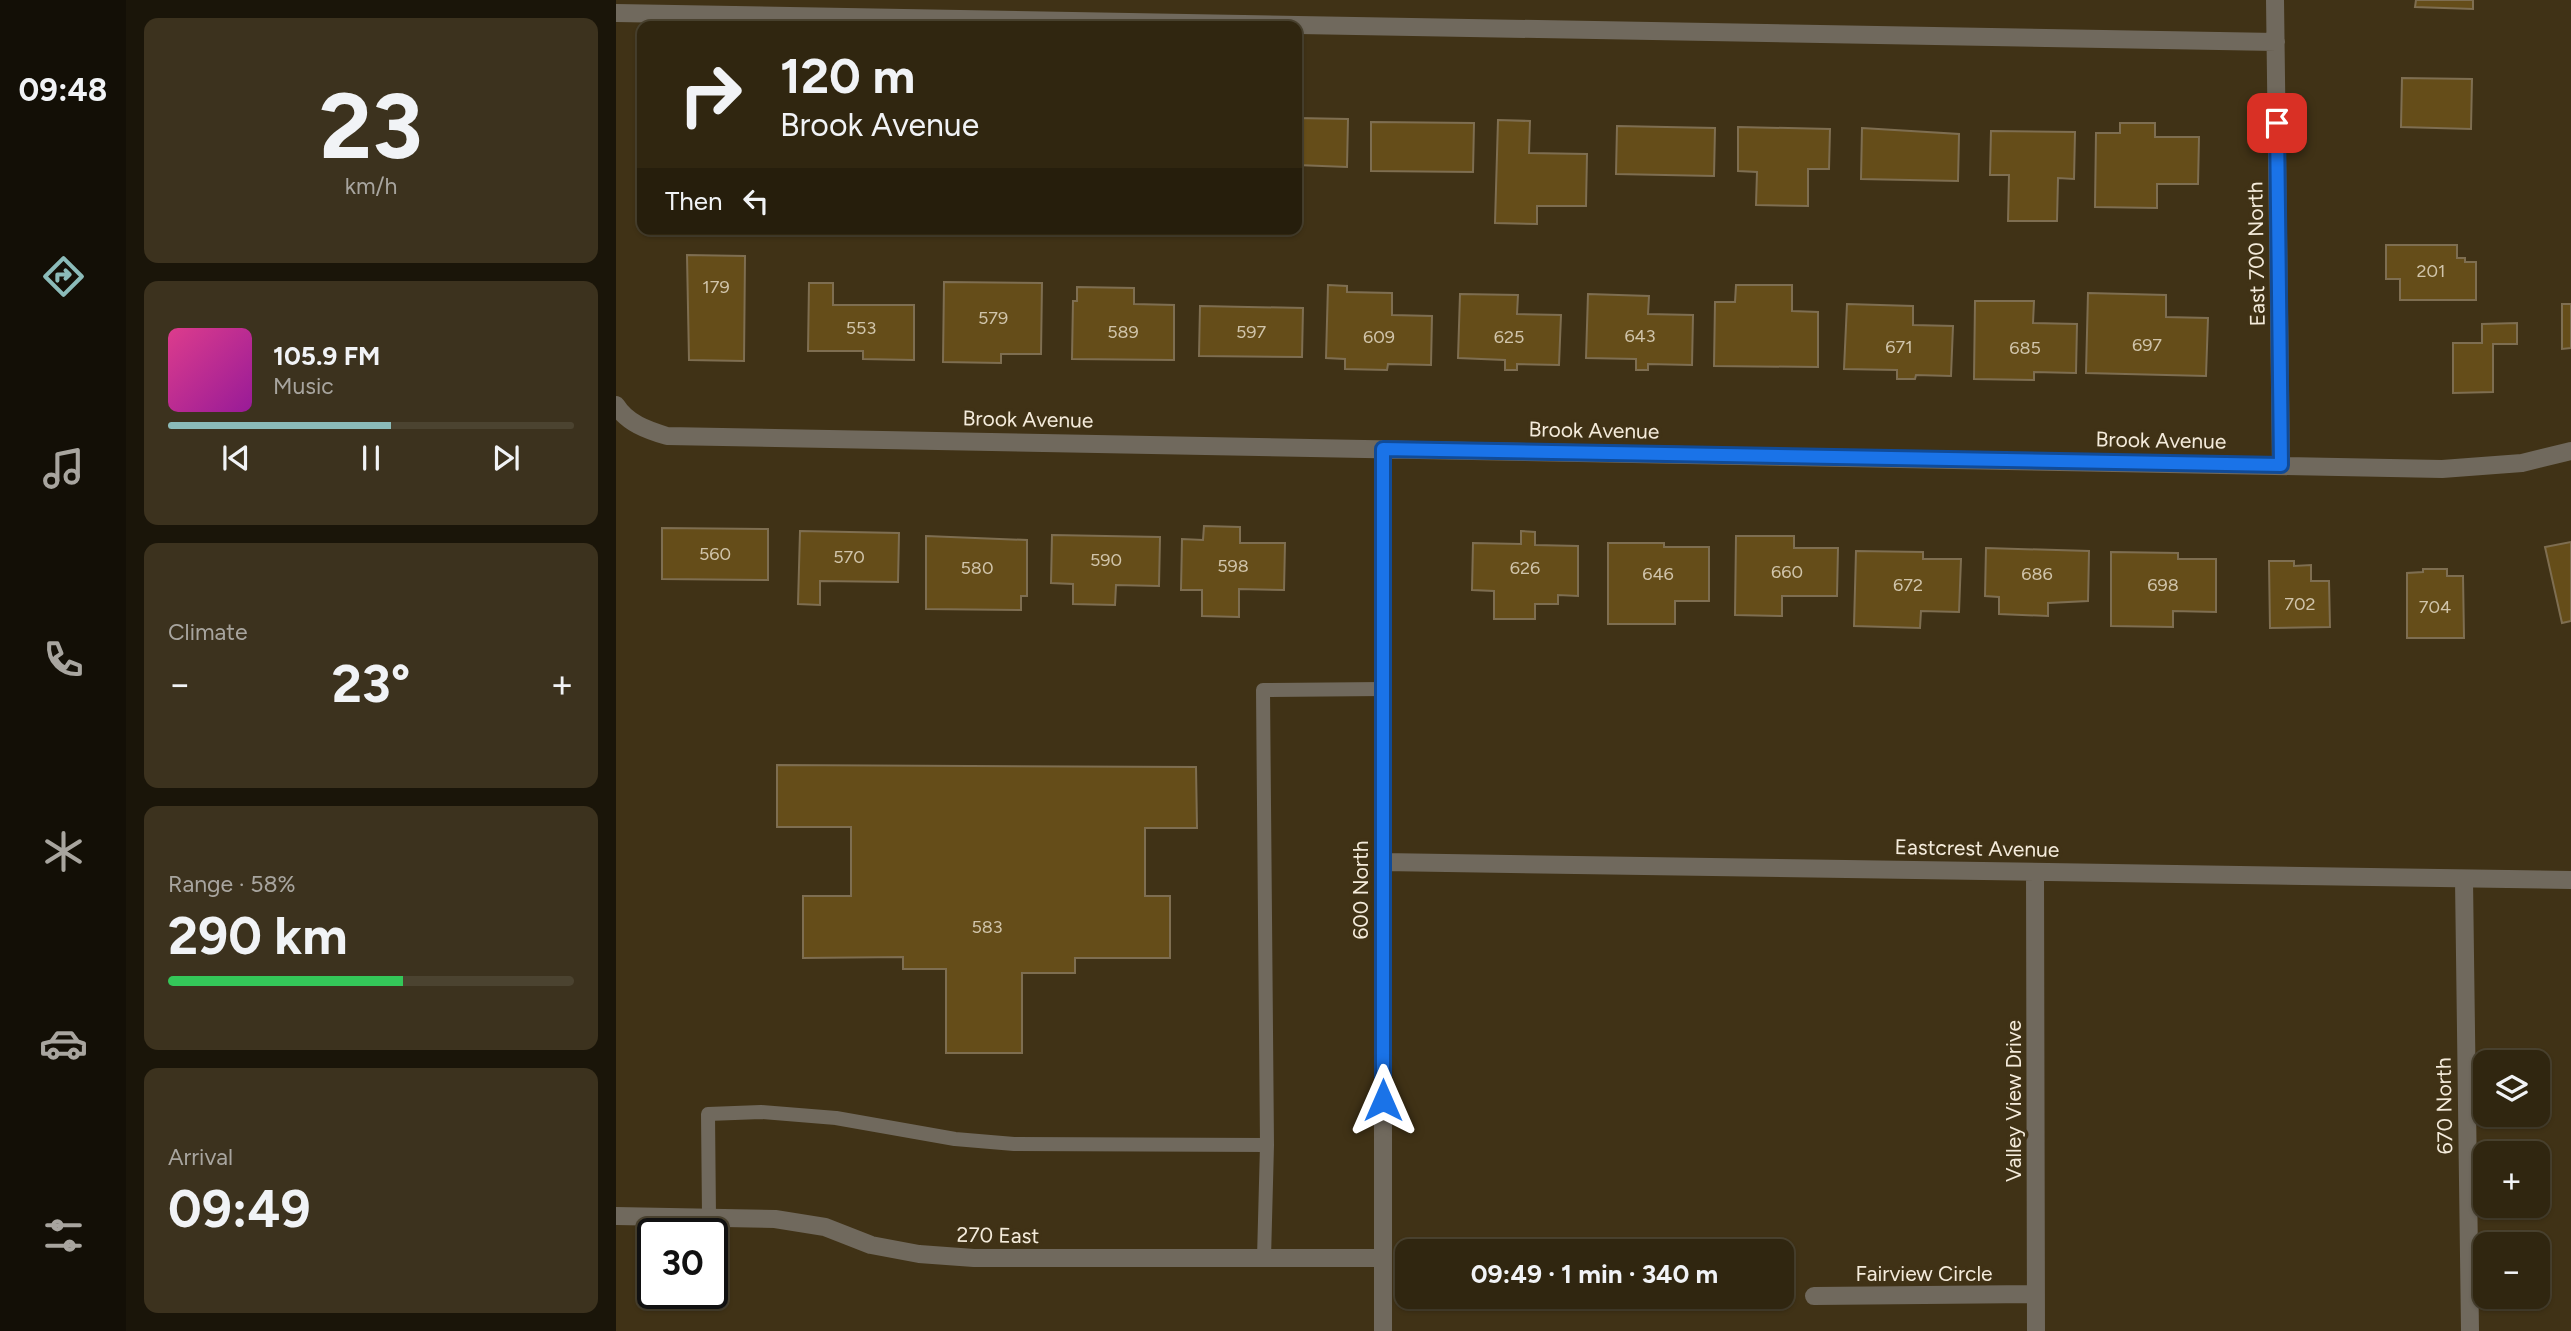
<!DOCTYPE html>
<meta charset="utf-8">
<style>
:root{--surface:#302610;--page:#3c321e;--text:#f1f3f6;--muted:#a8a59f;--line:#4b4330;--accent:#8bbbb9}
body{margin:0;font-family:Figtree,sans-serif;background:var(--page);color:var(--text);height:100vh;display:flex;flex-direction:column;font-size:26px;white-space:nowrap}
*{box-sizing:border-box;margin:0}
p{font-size:23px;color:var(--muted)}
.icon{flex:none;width:38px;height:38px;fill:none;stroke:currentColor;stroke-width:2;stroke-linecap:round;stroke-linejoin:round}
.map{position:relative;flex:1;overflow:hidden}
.sheet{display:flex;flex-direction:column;gap:18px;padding:18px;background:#1a1509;width:490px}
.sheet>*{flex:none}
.top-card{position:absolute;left:21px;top:21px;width:665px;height:214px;border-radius:14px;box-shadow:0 2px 5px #0004,0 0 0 2px var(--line);background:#302610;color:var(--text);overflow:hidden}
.fabs{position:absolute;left:1857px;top:1050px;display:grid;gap:14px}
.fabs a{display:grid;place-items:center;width:77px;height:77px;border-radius:14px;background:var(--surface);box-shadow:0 2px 5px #0004,0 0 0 2px var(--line);font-size:35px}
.speed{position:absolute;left:21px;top:1218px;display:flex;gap:14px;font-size:35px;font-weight:700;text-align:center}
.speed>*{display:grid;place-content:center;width:91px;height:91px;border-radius:50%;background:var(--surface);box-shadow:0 2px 5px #0004,0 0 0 2px var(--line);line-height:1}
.speed .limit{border:4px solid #111;border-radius:10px;background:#fff;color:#111}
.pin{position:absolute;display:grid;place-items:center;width:60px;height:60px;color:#fff;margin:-30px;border-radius:14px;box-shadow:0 4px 10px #0006}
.me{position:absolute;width:77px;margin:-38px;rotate:0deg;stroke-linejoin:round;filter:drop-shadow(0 0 5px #0008)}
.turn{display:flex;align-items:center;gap:24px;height:147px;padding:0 28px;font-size:32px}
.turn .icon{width:91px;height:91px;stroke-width:2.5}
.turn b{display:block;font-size:49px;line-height:60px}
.then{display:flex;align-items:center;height:66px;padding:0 28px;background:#0003;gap:14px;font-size:26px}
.big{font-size:52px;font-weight:700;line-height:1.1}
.sheet .widget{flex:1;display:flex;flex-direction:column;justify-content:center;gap:10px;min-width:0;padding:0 24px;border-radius:14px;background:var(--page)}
.sheet .dial{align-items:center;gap:0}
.dial b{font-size:91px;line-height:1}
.song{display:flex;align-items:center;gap:21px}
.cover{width:84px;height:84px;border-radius:10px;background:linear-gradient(135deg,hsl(330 70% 55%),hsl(300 70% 35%))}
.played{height:7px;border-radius:4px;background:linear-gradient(90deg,var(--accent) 55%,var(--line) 55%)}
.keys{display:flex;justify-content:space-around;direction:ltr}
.heat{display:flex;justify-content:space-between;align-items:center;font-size:38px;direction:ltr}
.charge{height:10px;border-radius:5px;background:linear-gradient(90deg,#34c759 58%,var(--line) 0)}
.trip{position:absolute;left:779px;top:1239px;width:399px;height:70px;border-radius:14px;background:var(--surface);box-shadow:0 2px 5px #0004,0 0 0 2px var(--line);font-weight:700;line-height:70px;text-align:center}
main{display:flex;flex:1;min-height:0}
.tabs{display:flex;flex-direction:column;width:126px;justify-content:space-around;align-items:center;background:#130f06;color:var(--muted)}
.tabs .icon{width:49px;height:49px}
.tabs .current{color:var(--accent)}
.tabs b{font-size:32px;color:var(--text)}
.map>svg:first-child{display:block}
.building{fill:#654d19;stroke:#7e6e51;stroke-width:2}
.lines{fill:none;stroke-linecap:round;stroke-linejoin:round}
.lane{stroke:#70695d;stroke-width:14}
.street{stroke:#70695d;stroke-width:18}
.route-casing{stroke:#114b97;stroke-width:18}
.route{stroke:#1a73e8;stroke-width:12}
.labels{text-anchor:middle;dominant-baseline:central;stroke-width:7;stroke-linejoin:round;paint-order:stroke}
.number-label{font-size:18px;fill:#d0c4aa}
.street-label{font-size:21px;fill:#f4ebdb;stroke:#403216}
</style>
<main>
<nav class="tabs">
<b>09:48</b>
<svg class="icon current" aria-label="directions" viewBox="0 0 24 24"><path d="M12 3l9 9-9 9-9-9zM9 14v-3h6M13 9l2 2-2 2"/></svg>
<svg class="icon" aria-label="music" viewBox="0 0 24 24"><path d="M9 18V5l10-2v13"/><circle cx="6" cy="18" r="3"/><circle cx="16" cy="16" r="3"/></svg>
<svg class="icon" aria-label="phone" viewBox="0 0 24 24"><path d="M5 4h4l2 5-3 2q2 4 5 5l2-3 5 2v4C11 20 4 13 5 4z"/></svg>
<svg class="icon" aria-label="climate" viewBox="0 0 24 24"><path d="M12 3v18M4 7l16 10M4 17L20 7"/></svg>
<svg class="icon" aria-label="car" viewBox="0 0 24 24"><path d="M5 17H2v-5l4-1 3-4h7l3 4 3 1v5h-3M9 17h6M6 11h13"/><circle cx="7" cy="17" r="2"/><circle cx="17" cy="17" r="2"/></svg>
<svg class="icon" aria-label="filters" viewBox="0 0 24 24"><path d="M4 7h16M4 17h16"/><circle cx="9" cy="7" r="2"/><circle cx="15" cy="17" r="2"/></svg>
</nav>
<section class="sheet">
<div class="widget dial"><b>23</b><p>km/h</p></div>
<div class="widget">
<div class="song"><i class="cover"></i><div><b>105.9 FM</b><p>Music</p></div></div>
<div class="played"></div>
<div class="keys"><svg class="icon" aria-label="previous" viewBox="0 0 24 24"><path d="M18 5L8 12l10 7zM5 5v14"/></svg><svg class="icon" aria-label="pause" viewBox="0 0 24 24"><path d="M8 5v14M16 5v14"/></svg><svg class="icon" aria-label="next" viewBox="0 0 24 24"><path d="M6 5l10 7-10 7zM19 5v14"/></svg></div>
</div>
<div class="widget"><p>Climate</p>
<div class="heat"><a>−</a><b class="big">23°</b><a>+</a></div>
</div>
<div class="widget"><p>Range · 58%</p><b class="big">290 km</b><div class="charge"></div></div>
<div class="widget"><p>Arrival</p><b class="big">09:49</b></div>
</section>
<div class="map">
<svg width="1955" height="1331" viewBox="0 0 1955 1331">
<rect width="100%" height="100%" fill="#403216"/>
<path class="building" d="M1800,0H1857V9L1799,7Z
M1786,78L1856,79L1855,129L1785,127Z
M681,118L732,119L731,167L681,165Z
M882,120L914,121L913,153L971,154L970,206H921V224L879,223Z
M755,122L858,123L857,172L755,171Z
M1504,123H1539V137H1583L1582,184H1541V208L1479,207L1480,133H1504Z
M1001,126L1099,128L1098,176L1000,174Z
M1122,127L1214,129L1213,169H1192V206L1140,205L1141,172L1122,171Z
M1246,128L1343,134L1342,181L1245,179Z
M1375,131L1459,132L1458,179L1442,178L1441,221H1392L1393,175H1374Z
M1770,245H1841V258H1849V262H1860V300H1784V279H1770Z
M71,255L129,256L128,361L73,360Z
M328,282L426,283L425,354H385V363L327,362Z
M193,283H217V305H298V360L247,359V351H192Z
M712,285L731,286V292L776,293V315L816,316L815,365L772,364L771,370L729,369V359L710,358Z
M1120,285H1176V311L1202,312V367L1098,366L1099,302H1119Z
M461,287L518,288V304L558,305V360L456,359L457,301H461Z
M1472,293L1550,295V317L1592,318L1590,376L1470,373Z
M844,294L902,295L901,314L945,315L943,365L901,364V370H889V360L842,358Z
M972,294L1033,296L1032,314L1077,315L1076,365L1032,364V370H1020V359L970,358Z
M1359,301H1418L1417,323L1461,324L1460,373L1418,372V380L1358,379Z
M1231,304L1297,306V325L1337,326L1335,376L1300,375L1299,379H1281V370L1228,369Z
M1946,304H1955V348L1946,349Z
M584,306L687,308L686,357L583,356Z
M1901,323V344H1877V392L1837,393V343H1866V324Z
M588,526L624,527V543H669L668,590L623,589V617L586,616V590H565L566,539L587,540Z
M46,528L152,529V580L46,579Z
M184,531L283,533L282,582L204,581V605L182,604Z
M905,531L919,532V545L962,546V596L942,595V604H919V619H878V591L856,590L857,543L905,544Z
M436,535L544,537L543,586L500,585L499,605L457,604V584L435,583Z
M310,536L411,540V596H405V610L310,609Z
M1120,536H1178V548H1222L1221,596H1166V616L1119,615Z
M1955,542V621L1946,623L1929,547Z
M992,543H1048V547H1093V601H1059V624H992Z
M1370,548L1473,551L1472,601L1432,603V616L1383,614V597L1369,596Z
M1240,551L1307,552V559H1345L1343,612L1305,611L1304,628L1238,626Z
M1495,552L1562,553V559H1600V612L1557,611V627L1495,626Z
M1653,561H1678V566L1695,565V581H1713L1714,627L1654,628Z
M1807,569H1831V576H1847L1848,638H1791V573L1807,572Z
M161,765L580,767L581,828H529V896H554V958H459V973H406V1053H330V969H287V957L187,958V896H235V827H161Z"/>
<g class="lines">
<path class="lane" d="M93,1216L92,1114L145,1112L220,1118L339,1139L398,1144L651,1145
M648,1258L651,1145L647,690L767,689"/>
<path class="street" d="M1659,0L1665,465
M0,13L1660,42
M0,405C11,423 31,430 51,436L1826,469L1906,463L1955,451
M767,862L1955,880
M1419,872L1420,1331
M1848,880L1854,1331
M0,1216L159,1219L209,1227L255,1245L303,1254L358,1258H767
M1198,1296L1420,1294
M767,1331V449"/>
</g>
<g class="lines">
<defs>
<path id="route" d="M767,1100V449L1665,465L1661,123"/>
</defs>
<use href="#route" class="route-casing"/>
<use href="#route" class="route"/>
</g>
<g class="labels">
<g class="number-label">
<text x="1815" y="271">201</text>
<text x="100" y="287">179</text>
<text x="377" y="318">579</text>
<text x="245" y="328">553</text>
<text x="507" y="332">589</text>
<text x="635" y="332">597</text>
<text x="1024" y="336">643</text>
<text x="763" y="337">609</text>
<text x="893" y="337">625</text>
<text x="1531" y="345">697</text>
<text x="1283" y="347">671</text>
<text x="1409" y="348">685</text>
<text x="99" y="554">560</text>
<text x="233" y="557">570</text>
<text x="490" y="560">590</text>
<text x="617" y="566">598</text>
<text x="361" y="568">580</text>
<text x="909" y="568">626</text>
<text x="1171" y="572">660</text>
<text x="1042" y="574">646</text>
<text x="1421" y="574">686</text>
<text x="1292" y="585">672</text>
<text x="1547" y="585">698</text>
<text x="1684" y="604">702</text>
<text x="1819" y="607">704</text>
<text x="371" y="927">583</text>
</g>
<g class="street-label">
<text transform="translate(1640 254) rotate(-91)">East 700 North</text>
<text transform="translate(412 419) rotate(1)">Brook Avenue</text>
<text transform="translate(978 430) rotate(1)">Brook Avenue</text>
<text transform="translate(1545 440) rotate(1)">Brook Avenue</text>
<text transform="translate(1361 848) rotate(1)">Eastcrest Avenue</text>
<text transform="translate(744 890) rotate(-90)">600 North</text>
<text transform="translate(1397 1101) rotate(-90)">Valley View Drive</text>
<text transform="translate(1828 1106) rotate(-91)">670 North</text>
<text transform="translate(382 1235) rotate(1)">270 East</text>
<text x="1308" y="1273">Fairview Circle</text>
</g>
</g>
</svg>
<div class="fabs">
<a><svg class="icon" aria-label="layers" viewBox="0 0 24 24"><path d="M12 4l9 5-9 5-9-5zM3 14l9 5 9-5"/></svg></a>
<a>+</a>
<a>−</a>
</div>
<div class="speed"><div class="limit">30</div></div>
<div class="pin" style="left:1661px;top:123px;background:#d93025"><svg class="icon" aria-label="arrive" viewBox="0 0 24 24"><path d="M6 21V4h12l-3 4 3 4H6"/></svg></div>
<svg class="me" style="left:767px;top:1100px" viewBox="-20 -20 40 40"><path d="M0-17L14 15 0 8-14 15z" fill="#1a73e8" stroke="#fff" stroke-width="4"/></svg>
<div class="trip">09:49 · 1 min · 340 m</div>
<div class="top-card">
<div class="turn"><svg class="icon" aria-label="right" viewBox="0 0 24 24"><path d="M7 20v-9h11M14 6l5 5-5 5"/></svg><div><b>120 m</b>Brook Avenue</div></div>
<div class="then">Then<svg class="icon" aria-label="left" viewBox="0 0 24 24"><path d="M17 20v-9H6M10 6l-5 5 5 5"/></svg></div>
</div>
</div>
</main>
